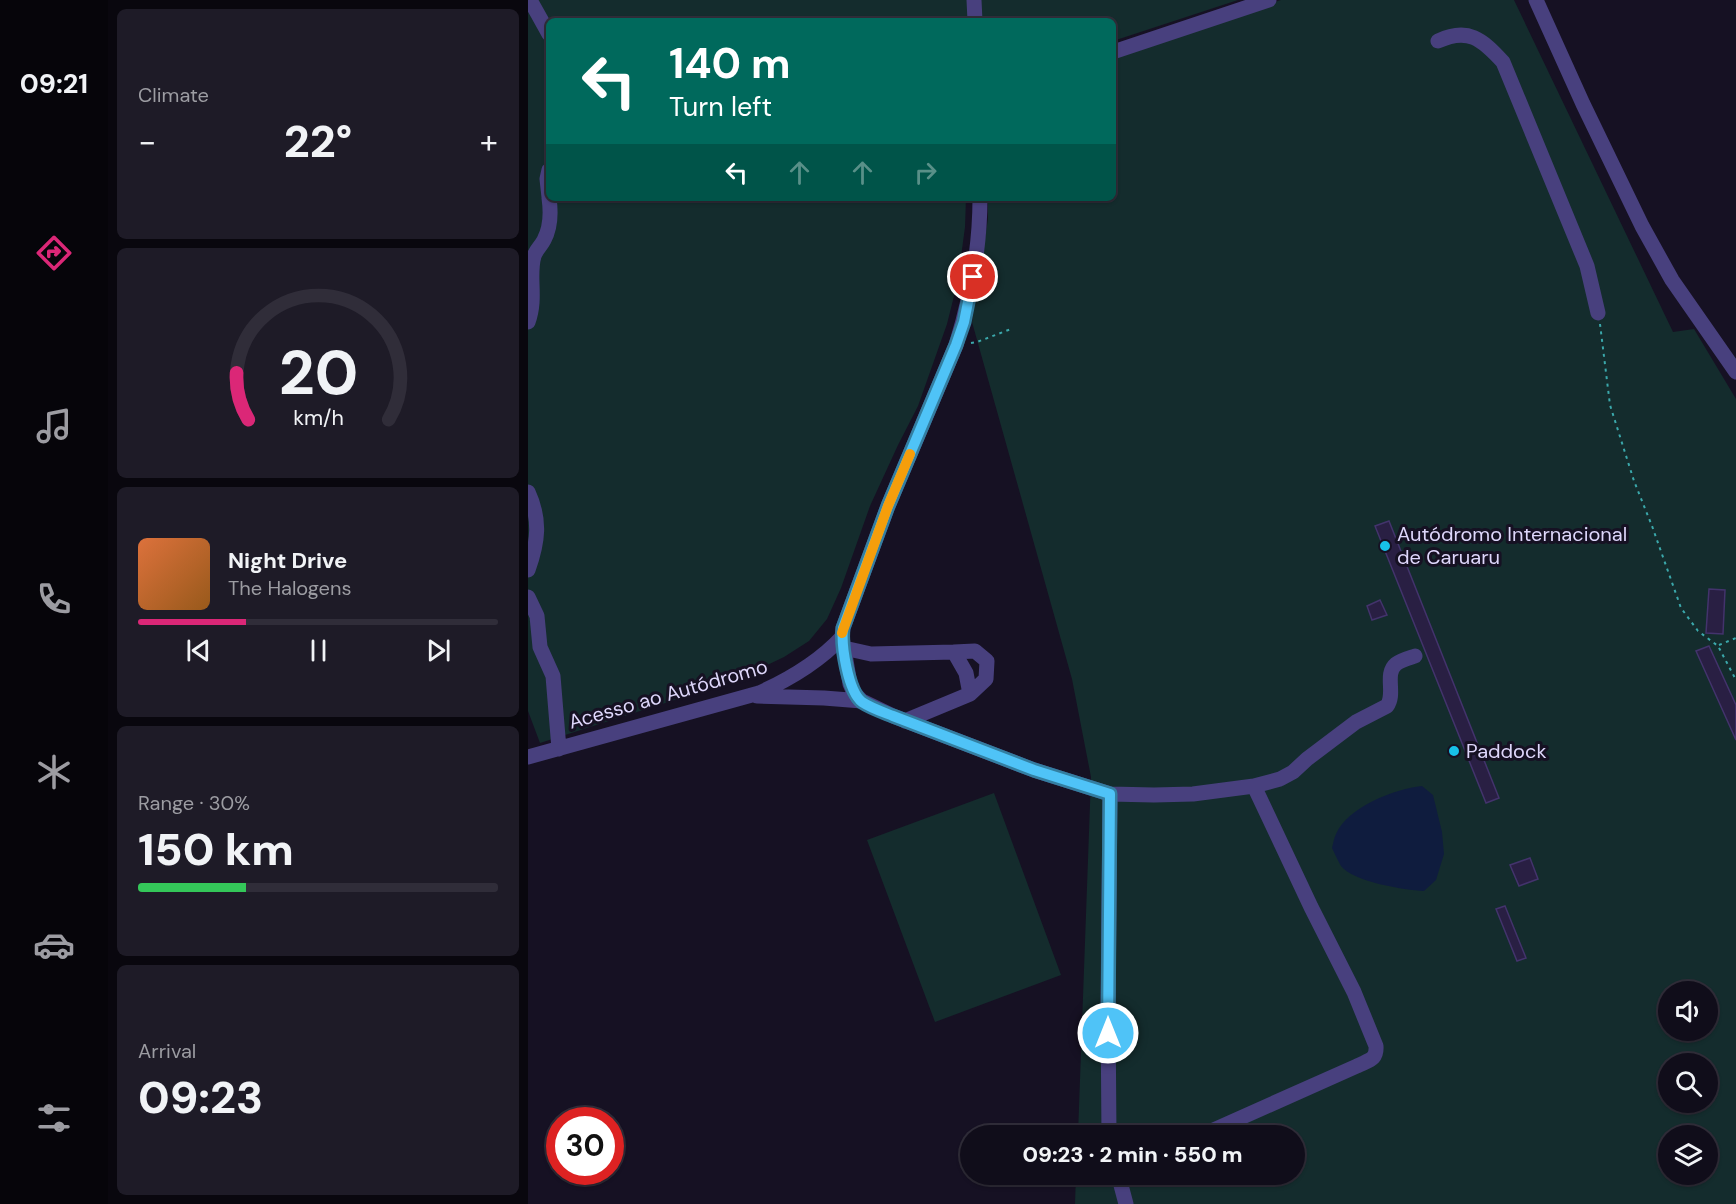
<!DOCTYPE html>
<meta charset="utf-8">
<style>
:root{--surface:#100d1a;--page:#1e1b27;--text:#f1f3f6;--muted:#9c9ca2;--line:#302d39;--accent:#db2777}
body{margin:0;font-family:"DM Sans",sans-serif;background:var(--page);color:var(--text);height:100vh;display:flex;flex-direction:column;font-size:22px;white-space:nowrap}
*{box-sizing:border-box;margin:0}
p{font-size:20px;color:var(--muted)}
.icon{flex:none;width:33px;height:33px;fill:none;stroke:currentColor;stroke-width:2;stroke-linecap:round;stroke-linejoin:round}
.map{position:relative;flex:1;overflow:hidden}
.drawer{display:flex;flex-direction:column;gap:9px;padding:9px;background:#09070e;width:420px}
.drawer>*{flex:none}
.hud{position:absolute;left:18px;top:18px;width:570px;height:183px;border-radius:9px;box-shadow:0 2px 4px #0004,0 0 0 2px var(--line);background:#00695c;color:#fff;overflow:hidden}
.buttons{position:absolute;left:1130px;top:981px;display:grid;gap:12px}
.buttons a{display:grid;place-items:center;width:60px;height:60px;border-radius:50%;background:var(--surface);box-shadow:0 2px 4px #0004,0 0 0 2px var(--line);font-size:30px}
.speed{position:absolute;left:18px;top:1107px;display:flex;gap:12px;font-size:30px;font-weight:700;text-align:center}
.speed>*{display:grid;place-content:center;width:78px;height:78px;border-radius:50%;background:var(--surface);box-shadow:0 2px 4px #0004,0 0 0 2px var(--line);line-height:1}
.speed .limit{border:9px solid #d22;background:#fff;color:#111}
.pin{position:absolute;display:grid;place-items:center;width:51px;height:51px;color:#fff;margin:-26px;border:3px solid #fff;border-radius:50%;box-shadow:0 2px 6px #0007}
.me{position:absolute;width:66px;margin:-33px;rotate:0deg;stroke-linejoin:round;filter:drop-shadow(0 0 4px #0008)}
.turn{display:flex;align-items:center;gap:21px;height:126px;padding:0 24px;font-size:27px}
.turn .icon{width:78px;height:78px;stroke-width:2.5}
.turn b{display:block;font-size:42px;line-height:51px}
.lanes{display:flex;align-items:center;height:57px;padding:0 24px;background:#0003;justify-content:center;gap:30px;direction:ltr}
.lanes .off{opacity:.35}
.big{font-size:45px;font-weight:800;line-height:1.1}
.drawer .tile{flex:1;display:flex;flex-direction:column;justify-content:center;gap:9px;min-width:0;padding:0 21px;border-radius:9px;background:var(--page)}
.drawer .dial{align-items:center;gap:0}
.dial svg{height:156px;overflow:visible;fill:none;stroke:var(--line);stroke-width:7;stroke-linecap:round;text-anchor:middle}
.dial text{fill:var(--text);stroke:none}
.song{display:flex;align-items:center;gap:18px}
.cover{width:72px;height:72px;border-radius:9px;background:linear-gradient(135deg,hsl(20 70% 55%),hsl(30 70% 35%))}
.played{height:6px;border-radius:3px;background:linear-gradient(90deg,var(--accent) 30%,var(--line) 30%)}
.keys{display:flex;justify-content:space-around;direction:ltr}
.heat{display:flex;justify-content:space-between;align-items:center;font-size:33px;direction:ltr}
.charge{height:9px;border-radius:4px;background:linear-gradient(90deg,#34c759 30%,var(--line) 0)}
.trip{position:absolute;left:432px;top:1125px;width:345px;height:60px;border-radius:30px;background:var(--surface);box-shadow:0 2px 4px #0004,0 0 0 2px var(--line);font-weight:800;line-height:60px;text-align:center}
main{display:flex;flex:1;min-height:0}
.tab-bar{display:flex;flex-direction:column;width:108px;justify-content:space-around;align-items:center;background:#06050a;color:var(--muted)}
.tab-bar .icon{width:42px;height:42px}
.tab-bar .on{color:var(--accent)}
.tab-bar b{font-size:27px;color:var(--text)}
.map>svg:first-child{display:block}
.green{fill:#142c2d;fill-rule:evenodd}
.water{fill:#0f1c3e}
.building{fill:#291f43;stroke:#43336c;stroke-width:1.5}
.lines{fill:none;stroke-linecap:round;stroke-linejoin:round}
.path{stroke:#3ba8ab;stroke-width:2;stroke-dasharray:3 4.5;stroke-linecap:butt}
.minor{stroke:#48407e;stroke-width:15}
.route-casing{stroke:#337fa1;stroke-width:15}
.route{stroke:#4fc3f7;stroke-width:10}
.slow{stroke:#f59e0b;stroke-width:10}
.poi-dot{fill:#17c1e8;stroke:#161123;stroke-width:2}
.labels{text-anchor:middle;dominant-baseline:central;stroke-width:6;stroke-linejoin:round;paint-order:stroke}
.poi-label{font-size:20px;fill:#ded7fb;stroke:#161123;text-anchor:start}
.street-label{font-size:20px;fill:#ded7fb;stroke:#161123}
</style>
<main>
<nav class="tab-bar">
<b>09:21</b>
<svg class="icon on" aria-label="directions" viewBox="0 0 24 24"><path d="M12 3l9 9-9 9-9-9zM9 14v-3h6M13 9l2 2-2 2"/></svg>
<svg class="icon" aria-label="music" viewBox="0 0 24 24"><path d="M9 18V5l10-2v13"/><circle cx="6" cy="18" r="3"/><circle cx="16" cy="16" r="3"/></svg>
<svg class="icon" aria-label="phone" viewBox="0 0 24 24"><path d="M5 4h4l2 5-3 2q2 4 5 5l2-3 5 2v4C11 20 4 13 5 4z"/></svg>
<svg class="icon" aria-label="climate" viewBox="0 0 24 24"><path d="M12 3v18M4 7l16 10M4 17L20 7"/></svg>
<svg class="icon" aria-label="car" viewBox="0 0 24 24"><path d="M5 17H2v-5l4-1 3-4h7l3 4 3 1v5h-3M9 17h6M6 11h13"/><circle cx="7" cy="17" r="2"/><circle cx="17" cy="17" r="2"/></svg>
<svg class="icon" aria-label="filters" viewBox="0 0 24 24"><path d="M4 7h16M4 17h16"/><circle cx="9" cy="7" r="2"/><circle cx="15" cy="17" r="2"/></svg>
</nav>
<section class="drawer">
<div class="tile"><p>Climate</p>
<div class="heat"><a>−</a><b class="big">22°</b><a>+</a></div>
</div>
<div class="tile dial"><svg viewBox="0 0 100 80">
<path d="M14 69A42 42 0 1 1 86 69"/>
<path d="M14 69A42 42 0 0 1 8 45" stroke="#db2777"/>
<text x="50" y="56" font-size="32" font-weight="700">20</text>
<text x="50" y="72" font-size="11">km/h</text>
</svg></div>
<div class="tile">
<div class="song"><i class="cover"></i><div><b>Night Drive</b><p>The Halogens</p></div></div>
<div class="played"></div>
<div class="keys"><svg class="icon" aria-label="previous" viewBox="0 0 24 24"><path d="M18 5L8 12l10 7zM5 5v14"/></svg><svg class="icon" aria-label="pause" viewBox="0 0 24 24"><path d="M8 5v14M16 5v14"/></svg><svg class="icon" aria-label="next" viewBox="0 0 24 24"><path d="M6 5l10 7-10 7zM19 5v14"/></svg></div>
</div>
<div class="tile"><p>Range · 30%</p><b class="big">150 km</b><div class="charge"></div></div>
<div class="tile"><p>Arrival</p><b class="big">09:23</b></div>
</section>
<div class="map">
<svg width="1208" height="1204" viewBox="0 0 1208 1204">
<rect width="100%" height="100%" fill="#161123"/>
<path class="green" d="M0,0H710L585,41V21H21V198H438L437,227L433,257L430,280L419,324L390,406L370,445L342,506L313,588L299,619L281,641L256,657L206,681L12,743L0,711Z
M753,0H986L1145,332L1166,329L1208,399V1204H547L548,1175L766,1174V1136L550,1135L563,777L544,679L444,322L460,219V198H585V55ZM1140,992H1179V1030H1140ZM1140,1064H1179V1102H1140ZM1140,1136H1179V1174H1140Z
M466,793L533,975L407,1022L339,840Z"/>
<path class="water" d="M894,786L905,795L914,832L916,854L908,880L896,891C876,890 826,882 813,866C810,861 807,854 804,848C805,844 806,838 808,834C820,807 866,789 894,786Z"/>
<path class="building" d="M861,521L971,798L958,803L847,526Z
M1181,589L1197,590L1195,634L1178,633Z
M852,600L859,615L844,620L839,606Z
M1181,646L1208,705V740L1168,651Z
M1002,858L1010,879L991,886L982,865Z
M977,906L998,958L989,961L968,909Z"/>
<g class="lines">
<path class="path" d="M1072,324L1082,405L1106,481L1124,526L1153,608L1170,631L1190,646L1208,680
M443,343L449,342L483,329
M1191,645L1208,638"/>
<path class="minor" d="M2,0L21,34
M446,0L447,21
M1008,0L1055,104L1114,226L1144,280L1208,372
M910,41C940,27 954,39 975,62L1059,266L1070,313
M585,52L741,0
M21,170L19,179L21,197
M452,198C452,248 443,297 428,345L360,506L315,628L314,637L322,684L326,693L334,701L365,716L506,770L582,794L626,795L665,794L726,786L752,779L765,772L779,759L828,722L859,706C868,694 856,674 868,664C873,660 881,658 887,656
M0,322C9,298 0,276 6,256C8,250 13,246 16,240C23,227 23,212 21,198
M0,492C13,520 10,542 0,570
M0,597L9,616L12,647L25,676L31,749
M316,648L343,654L426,652L438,673L442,694L377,721
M426,652L447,651L459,661L458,679L442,694
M229,696L296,698L334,701
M0,757L231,693C262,679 291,662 314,637
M581,1136L580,1009L582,794
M672,1136L829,1066C841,1060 849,1060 848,1046L826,992L783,907L726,786
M590,1174L598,1204"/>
</g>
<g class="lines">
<defs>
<path id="route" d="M445,277L436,322L428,345L360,506L315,628C313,646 320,691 334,702C343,708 355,712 365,716L506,770L582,794L580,1033"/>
</defs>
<use href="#route" class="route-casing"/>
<use href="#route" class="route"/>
<path class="slow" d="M314,633L360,506L382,454"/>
</g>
<g class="poi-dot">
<circle cx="857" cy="546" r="6"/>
<circle cx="926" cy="751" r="6"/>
</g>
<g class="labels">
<g class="poi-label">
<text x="869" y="534">Autódromo Internacional<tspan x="869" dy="23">de Caruaru</tspan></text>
<text x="938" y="751">Paddock</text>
</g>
<g class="street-label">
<text transform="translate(140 694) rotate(-16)">Acesso ao Autódromo</text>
</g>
</g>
</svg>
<div class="buttons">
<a><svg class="icon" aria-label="sound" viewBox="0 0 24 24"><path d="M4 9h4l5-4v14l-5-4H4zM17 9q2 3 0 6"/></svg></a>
<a><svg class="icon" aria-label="search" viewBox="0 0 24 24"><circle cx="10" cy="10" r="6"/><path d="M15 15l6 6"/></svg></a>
<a><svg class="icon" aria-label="layers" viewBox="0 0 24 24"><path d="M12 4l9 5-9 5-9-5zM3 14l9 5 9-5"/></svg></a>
</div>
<div class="speed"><div class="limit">30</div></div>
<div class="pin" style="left:445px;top:277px;background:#d93025"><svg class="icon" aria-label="arrive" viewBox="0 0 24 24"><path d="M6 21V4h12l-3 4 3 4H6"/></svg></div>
<svg class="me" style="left:580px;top:1033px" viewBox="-20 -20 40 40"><circle r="17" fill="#4fc3f7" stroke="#fff" stroke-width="3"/><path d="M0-11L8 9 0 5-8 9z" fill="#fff"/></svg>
<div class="trip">09:23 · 2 min · 550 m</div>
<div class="hud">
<div class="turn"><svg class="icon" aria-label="left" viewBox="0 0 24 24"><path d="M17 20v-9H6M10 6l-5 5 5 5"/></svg><div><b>140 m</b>Turn left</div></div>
<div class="lanes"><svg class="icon" aria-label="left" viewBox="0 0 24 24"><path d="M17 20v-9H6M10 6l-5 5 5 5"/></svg><svg class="icon off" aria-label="ahead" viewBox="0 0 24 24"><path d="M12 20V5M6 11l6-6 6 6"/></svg><svg class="icon off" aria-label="ahead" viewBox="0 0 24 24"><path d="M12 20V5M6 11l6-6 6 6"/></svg><svg class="icon off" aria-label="right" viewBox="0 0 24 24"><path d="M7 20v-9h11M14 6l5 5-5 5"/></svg></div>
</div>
</div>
</main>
